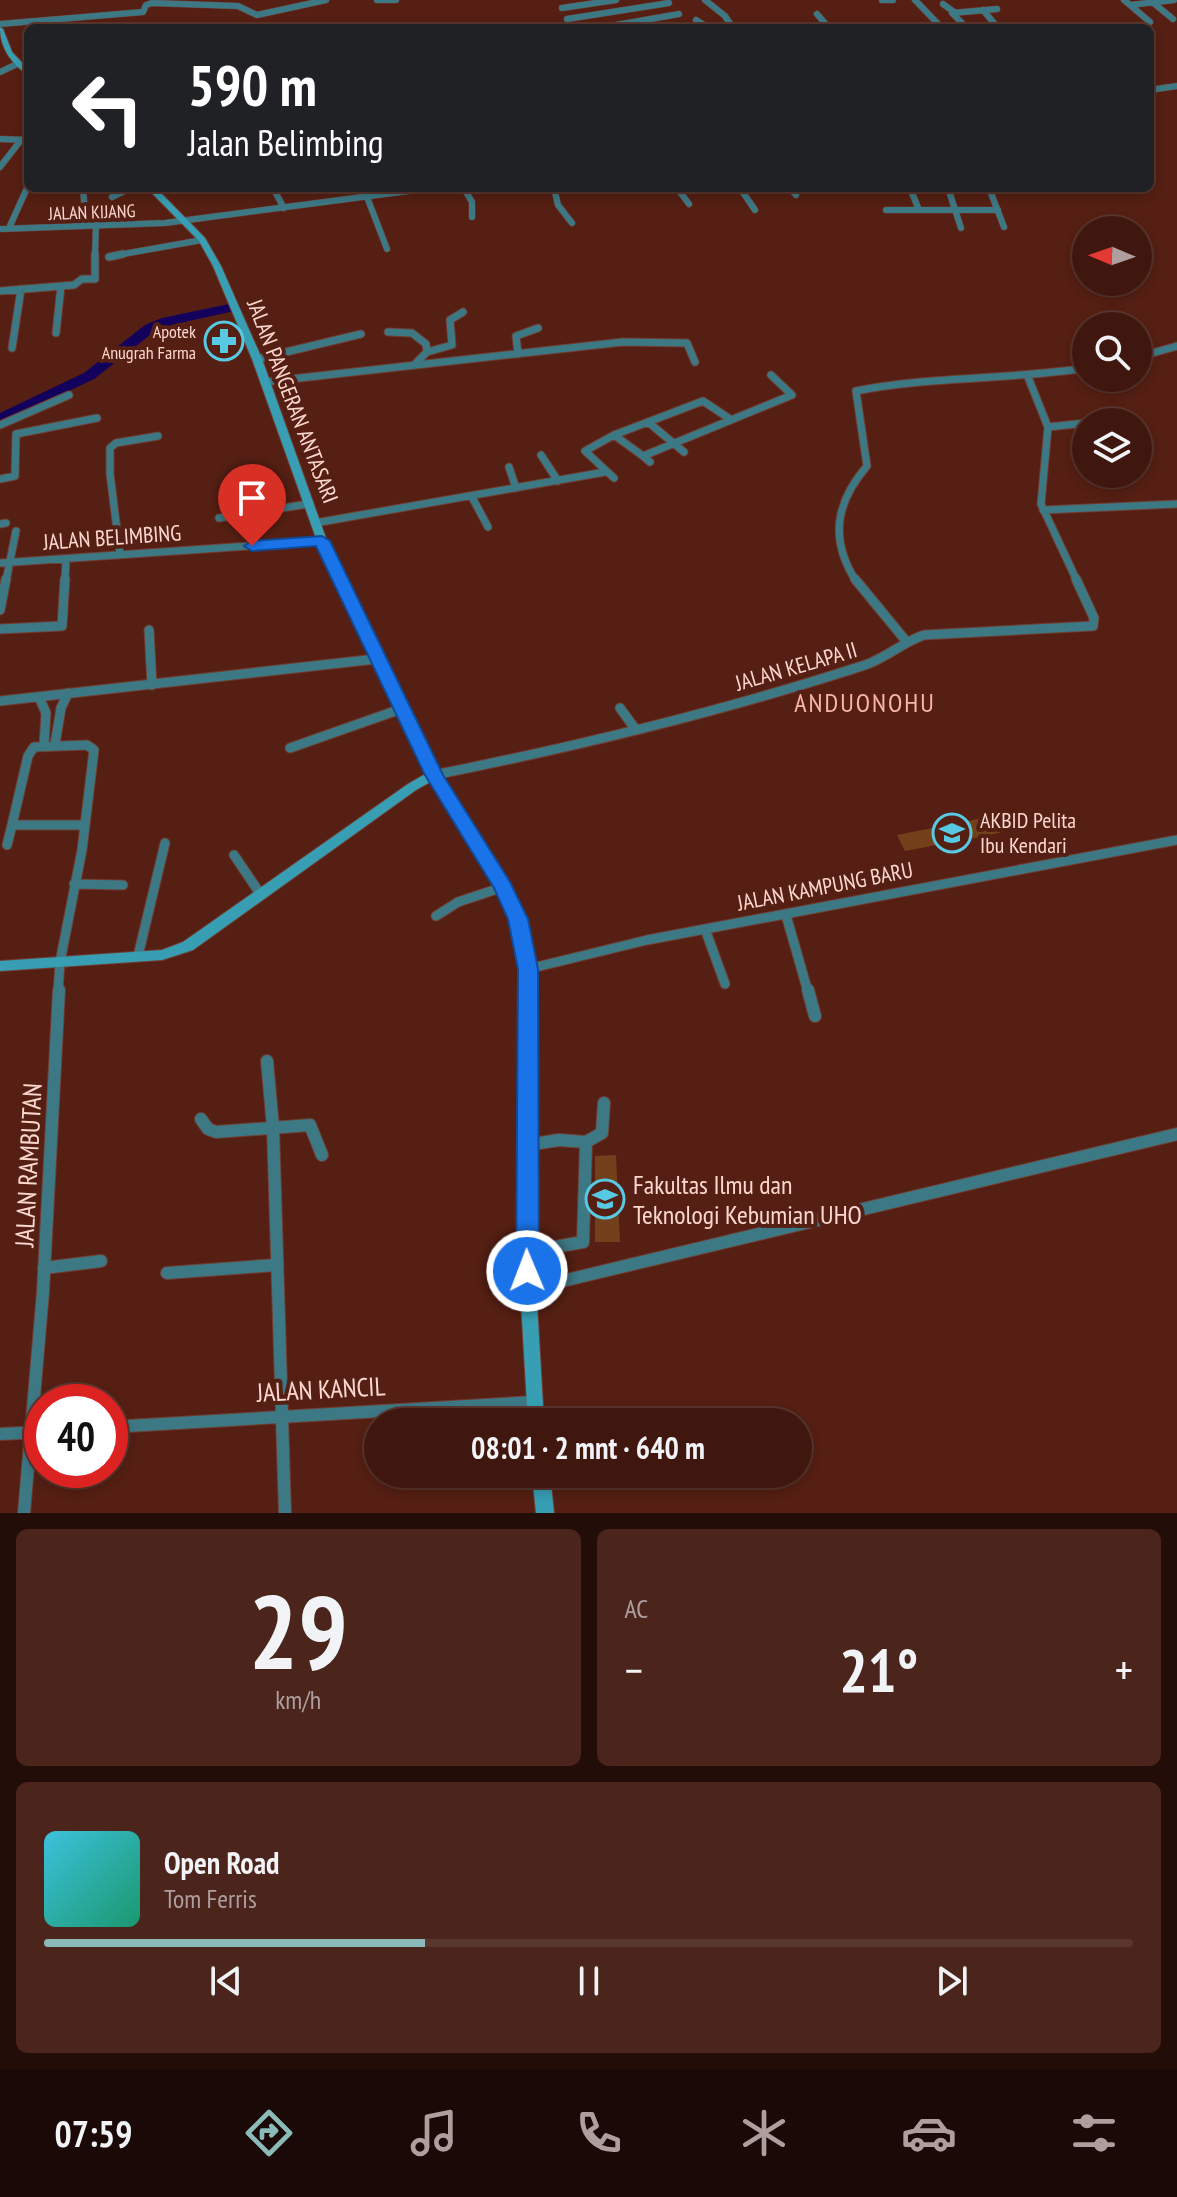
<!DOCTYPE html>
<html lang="id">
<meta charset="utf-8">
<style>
:root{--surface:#40170e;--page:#4b241c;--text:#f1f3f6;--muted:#ae9f9e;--line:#59362e;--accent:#8bbbb9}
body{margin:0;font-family:"PT Sans Narrow",sans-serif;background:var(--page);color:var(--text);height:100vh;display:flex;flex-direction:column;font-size:30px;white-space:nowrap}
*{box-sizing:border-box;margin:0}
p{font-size:26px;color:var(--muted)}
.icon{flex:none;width:44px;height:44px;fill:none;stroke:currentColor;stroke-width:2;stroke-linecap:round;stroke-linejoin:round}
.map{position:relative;height:1513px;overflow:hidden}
.panel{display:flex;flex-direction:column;gap:16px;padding:16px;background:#230d08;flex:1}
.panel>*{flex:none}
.hud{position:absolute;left:24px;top:24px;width:1130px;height:168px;border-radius:12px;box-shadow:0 4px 12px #0003,0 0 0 2px var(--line);background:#202124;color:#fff;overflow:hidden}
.needle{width:52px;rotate:272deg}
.controls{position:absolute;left:1072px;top:216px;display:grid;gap:16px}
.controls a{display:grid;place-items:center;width:80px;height:80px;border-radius:50%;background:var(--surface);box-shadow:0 4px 12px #0003,0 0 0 2px var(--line);font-size:40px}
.speed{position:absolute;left:24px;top:1384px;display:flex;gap:16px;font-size:40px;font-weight:700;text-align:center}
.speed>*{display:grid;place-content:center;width:104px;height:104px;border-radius:50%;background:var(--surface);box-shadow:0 4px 12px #0003,0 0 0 2px var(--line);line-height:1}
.speed .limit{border:12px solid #d22;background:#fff;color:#111}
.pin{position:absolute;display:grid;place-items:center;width:68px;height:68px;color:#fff;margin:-82px -34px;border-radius:50% 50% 50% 0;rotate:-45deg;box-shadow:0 0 8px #0007}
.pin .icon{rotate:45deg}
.me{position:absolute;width:88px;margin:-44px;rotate:359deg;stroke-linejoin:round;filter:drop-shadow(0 0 6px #0008)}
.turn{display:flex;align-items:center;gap:28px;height:168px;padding:0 32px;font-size:36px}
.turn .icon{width:104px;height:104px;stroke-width:2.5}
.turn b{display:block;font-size:56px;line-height:68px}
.big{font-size:60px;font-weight:700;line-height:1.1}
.panel .widget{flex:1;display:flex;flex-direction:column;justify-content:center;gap:12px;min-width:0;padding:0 28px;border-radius:12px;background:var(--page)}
.panel .dial{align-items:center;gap:0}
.dial b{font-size:104px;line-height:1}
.song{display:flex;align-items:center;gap:24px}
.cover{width:96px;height:96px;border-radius:12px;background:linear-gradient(135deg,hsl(190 70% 55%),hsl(160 70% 35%))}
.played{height:8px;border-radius:4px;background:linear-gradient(90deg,var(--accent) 35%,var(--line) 35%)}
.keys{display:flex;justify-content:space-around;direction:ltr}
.heat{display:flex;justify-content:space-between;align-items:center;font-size:44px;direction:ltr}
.panel .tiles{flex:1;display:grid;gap:16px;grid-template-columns:1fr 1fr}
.widget:last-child{grid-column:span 2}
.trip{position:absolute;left:364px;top:1408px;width:448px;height:80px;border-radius:40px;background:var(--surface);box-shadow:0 4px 12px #0003,0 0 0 2px var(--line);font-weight:700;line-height:80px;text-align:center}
.dock{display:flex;height:128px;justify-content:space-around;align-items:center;background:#1a0906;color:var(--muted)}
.dock .icon{width:56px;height:56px}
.dock .current{color:var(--accent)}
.dock b{font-size:36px;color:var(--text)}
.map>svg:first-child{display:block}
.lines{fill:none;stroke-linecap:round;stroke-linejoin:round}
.river{fill:#12015d;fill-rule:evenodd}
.building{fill:#72401b}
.street-far3-casing{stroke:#703d31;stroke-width:7}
.street-far2-casing{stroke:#703d31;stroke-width:9}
.street-far1-casing{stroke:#703d31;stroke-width:11}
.street-casing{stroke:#703d31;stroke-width:14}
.secondary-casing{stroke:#703d31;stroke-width:2}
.street-far3{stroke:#3d7885;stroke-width:6}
.street-far2{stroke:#3d7885;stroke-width:7}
.street-far1{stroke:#3d7885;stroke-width:9}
.street{stroke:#3d7885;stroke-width:12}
.secondary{fill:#379eb3;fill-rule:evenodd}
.route{fill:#1a73e8;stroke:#114b97;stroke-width:2}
.labels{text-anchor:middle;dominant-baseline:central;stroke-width:8;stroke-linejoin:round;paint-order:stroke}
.far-street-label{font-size:18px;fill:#fcd8cf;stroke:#551f13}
.far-poi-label{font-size:18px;fill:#fcd8cf;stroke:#551f13;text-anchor:end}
.street-label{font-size:22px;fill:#fcd8cf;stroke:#551f13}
.poi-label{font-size:22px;fill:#fcd8cf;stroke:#551f13;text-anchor:start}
.quarter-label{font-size:26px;letter-spacing:2px;fill:#fab6a5;stroke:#551f13}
.near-street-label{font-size:26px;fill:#fcd8cf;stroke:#551f13}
.near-poi-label{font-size:26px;fill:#fcd8cf;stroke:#551f13;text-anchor:start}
</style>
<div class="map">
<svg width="1177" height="1513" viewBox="0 0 1177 1513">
<rect width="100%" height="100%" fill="#551f13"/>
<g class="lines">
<path class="river" d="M234,303L241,307L239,310L171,325L155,331L94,379L0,424V413L84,373L145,325L162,318Z"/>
</g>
<path class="building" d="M998,815L1007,831L966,840L967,847L953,850L947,843L905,851L897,835Z
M616,1155L620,1242H595V1156Z"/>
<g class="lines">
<defs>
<path id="street-far3" d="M377,0H396
M705,0L725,16L733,28
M882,0H893
M915,0L942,28
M1124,0L1130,5L1174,0
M1151,1L1173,19
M943,4L954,12
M1130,5L1150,22
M562,8L616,0
M983,10L998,28
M817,14L829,28
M567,19L669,3
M696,20L709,28
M0,24L143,12L146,5L152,3L238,6L257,15L326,0
M599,28L679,14
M967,28L952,13L997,9
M0,72L17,64
M1150,90L1177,86
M0,139L28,140
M0,167L21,140
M83,188L86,226
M273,188L284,208
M464,188L472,202V217
M496,188H504
M554,188L558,205L572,223
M677,188L689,204
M740,188L755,210
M790,188L796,195
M910,188L919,210
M948,188L961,228
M989,188L1004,227
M112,197L130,188
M367,197L387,249
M886,210H998
M9,228L28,186
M0,229L165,223L431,188
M95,256L96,225
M112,256L202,240"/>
<path id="street-far2" d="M109,257L123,254
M0,291L74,285L82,279H95V254
M388,332L412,333L426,344L427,352
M56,333L61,286
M12,348L21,289
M518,354L516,336L538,328
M1138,357L1177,346
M257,359L361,334
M415,364L427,352L452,345L450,320L463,312
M1028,377L1048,427L1041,504L1077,581
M264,382L623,342L687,343L695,362
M648,422L684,452
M1102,422L1114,421
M0,425L69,395
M1048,427L1086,423
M614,435L585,451L614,478
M541,455L558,481
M643,456L614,435L703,401L730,419
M650,462L643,456L792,395L771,375
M509,467L516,488
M0,479L15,476L16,434L97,418
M472,497L488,527
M1043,510L1177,504
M219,518L308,504
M315,523L605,472
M0,524L6,523
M120,554L110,474V448L116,443L158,436
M0,563L322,541
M6,581L16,531
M65,581L66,559
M856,581C829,539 836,502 867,466L856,391C931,376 1009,380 1086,368"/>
<path id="street-far1" d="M855,579L906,641
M0,610L6,579
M0,629L62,626L65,579
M149,630L152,685
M39,697L46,713L44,745
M0,701L376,659
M620,708L636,730
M55,744L61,708L68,693
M290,748L401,709
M434,775C579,746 724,711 865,665C886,658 903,642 924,635L1093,626L1094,618L1076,579
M7,845L12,825
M234,855L261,895
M74,884L123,885
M786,915L808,992
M436,916L458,902L503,887
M705,929L725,984
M138,956L165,843
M528,969L647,940L1177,840
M58,992L60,962L82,850L94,750L87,745L34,747L28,756L12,825H84"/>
<path id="street" d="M808,990L815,1016
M267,1061L273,1127L285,1513
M201,1119L208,1129L216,1132L310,1125L322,1155
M527,1145L559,1140L586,1142
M526,1252L583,1242L586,1142L602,1133L604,1103
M44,1268L101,1261
M167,1273L276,1265
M529,1289L1177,1134
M110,1427L535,1402
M0,1434L42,1432
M24,1513L43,1292L59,990"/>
<path id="secondary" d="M0,27L3,29L12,52L28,69V75C11,63 0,48 0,27Z
M147,188H156L205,238L221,266L262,359L327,541L440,775L509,887L530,931L535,969L534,1252L544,1422H528L518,1252L521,969L516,931L497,888L432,781L416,790L193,950L162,960L0,971V961L162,950L183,942L408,784L427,773L317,541L252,359L213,266L199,241Z
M532,1474H550L554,1513H536Z"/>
</defs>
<use href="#street-far3" class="street-far3-casing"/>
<use href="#street-far2" class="street-far2-casing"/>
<use href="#street-far1" class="street-far1-casing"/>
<use href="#street" class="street-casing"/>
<use href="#secondary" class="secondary-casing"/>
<use href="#street-far3" class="street-far3"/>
<use href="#street-far2" class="street-far2"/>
<use href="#street-far1" class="street-far1"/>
<use href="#street" class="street"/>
<use href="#secondary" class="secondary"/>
</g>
<path class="route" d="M322,536L330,541L443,775L510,882L528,919L538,969L539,1271L536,1278L527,1282L519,1278L516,1271L518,969L508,919L494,888L425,775L316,546L252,551L244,546L252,541Z"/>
<defs>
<symbol id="pharmacy-ring" viewBox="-11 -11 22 22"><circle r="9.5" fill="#551f13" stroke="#57c9e2" stroke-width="1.5"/><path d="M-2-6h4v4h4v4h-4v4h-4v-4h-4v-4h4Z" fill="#57c9e2"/></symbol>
<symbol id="university-ring" viewBox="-11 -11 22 22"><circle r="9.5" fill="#551f13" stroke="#57c9e2" stroke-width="1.5"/><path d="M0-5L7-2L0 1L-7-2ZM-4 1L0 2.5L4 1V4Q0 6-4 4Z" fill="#57c9e2"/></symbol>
</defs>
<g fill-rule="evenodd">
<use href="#pharmacy-ring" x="202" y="319" width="44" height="44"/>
<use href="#university-ring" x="930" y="811" width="44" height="44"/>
<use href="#university-ring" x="583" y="1177" width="44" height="44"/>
</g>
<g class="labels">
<g class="far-street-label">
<text transform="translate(92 212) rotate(-2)">JALAN KIJANG</text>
</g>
<g class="far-poi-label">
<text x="196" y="331">Apotek<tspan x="196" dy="21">Anugrah Farma</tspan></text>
</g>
<g class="street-label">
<text transform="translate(293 401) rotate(69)">JALAN PANGERAN ANTASARI</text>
<text transform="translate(112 537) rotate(-4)">JALAN BELIMBING</text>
<text transform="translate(796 666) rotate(-16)">JALAN KELAPA II</text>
<text transform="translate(825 886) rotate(-11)">JALAN KAMPUNG BARU</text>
</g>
<g class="poi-label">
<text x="980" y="820">AKBID Pelita<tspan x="980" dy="25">Ibu Kendari</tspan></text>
</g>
<g class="quarter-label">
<text x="865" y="702">ANDUONOHU</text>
</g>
<g class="near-street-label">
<text transform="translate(28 1165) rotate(-87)">JALAN RAMBUTAN</text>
<text transform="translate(321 1389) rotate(-3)">JALAN KANCIL</text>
</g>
<g class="near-poi-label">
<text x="633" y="1184">Fakultas Ilmu dan<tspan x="633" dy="30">Teknologi Kebumian UHO</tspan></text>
</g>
</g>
</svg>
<div class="controls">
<a><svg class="needle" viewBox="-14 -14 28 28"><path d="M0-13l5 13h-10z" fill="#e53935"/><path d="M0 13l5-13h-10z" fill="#ae9f9e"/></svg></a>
<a><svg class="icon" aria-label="search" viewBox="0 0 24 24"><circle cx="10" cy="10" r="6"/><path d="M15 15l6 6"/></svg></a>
<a><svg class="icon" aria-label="layers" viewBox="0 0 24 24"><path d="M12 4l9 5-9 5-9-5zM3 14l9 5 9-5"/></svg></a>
</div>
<div class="speed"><div class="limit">40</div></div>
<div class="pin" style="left:252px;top:546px;background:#d93025"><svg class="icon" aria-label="arrive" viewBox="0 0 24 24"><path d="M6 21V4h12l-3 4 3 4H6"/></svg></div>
<svg class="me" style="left:527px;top:1271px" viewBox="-20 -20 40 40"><circle r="17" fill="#1a73e8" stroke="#fff" stroke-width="3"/><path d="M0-11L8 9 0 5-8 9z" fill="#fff"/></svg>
<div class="trip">08:01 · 2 mnt · 640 m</div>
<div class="hud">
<div class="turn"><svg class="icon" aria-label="left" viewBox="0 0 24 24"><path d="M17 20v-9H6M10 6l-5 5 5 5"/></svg><div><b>590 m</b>Jalan Belimbing</div></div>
</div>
</div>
<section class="panel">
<div class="tiles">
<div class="widget dial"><b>29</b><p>km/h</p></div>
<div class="widget"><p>AC</p>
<div class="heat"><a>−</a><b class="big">21°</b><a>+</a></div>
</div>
<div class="widget">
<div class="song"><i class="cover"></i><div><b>Open Road</b><p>Tom Ferris</p></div></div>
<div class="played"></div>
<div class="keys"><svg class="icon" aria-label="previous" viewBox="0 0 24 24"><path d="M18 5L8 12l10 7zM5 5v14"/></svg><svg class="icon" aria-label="pause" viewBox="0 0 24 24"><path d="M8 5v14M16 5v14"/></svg><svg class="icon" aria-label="next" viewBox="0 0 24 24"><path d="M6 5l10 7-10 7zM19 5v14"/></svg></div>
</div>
</div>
</section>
<nav class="dock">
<b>07:59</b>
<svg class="icon current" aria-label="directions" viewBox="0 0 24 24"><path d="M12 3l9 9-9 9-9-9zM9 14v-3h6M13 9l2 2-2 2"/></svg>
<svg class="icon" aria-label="music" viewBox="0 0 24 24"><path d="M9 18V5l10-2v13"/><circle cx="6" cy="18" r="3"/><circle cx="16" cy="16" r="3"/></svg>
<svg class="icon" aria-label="phone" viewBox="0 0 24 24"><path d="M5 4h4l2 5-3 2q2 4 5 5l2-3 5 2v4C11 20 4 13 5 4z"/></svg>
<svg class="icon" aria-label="climate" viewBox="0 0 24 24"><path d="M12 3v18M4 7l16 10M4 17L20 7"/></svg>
<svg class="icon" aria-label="car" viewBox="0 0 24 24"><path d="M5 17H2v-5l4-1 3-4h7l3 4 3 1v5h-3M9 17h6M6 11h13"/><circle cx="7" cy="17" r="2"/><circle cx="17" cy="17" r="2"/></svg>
<svg class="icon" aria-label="filters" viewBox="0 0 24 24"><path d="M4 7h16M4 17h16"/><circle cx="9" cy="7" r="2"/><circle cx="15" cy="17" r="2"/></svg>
</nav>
